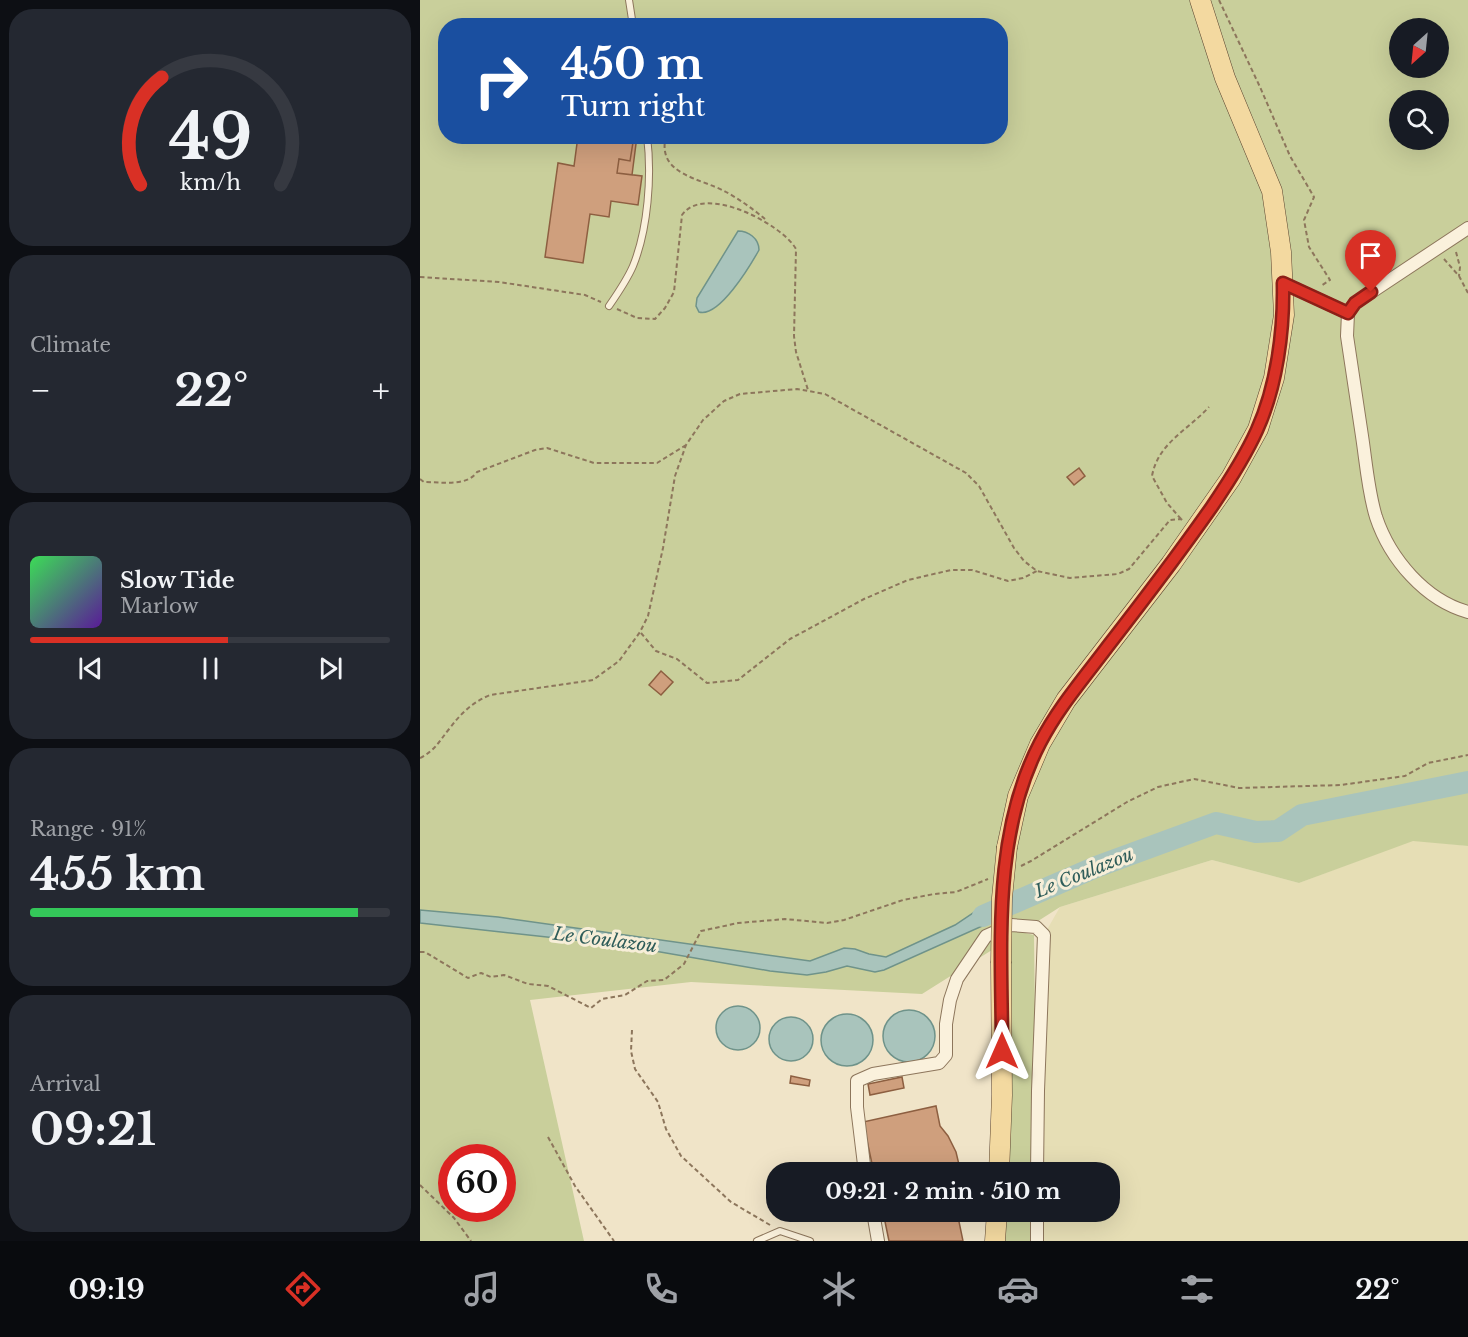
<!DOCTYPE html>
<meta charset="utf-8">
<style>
:root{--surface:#171b24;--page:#242831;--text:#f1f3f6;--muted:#9ea1a6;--line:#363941;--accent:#d93025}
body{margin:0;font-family:"Libre Baskerville",serif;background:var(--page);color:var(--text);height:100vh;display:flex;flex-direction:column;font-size:22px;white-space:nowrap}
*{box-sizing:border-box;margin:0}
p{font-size:20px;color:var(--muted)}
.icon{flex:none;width:33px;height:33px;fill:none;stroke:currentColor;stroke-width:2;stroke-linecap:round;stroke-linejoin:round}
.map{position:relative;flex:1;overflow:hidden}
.drawer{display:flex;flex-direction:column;gap:9px;padding:9px;background:#0d0f14;width:420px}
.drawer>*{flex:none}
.guide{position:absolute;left:18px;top:18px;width:570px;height:126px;border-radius:24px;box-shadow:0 6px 24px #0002;background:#1a4fa0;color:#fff;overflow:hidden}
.needle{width:39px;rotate:207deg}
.controls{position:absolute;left:969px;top:18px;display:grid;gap:12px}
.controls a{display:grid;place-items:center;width:60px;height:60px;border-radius:50%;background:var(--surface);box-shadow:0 6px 24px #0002;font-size:30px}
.speed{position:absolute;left:18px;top:1144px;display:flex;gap:12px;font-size:30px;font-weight:700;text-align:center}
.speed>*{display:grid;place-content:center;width:78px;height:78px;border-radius:50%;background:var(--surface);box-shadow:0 6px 24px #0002;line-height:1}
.speed .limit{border:9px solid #d22;background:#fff;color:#111}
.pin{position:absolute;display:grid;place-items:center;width:51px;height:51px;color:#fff;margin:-62px -26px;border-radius:50% 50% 50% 0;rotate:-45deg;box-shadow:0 0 6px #0007}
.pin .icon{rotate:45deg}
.me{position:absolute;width:66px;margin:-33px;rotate:0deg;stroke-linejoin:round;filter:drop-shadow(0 0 4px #0008)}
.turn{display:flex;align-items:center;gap:21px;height:126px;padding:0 24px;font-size:27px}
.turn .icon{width:78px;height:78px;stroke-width:2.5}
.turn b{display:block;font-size:42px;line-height:51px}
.big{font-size:45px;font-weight:700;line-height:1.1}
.drawer .tile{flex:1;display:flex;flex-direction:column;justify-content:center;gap:9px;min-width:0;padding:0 21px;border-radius:24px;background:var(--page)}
.drawer .dial{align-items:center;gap:0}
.dial svg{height:156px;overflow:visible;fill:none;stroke:var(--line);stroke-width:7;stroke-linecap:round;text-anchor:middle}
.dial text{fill:var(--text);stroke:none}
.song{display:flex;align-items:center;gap:18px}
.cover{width:72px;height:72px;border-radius:9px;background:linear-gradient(135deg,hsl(130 70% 55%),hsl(270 70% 35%))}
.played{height:6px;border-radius:3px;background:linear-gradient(90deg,var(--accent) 55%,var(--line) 55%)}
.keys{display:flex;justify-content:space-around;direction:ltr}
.heat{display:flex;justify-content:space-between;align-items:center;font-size:33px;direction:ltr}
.charge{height:9px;border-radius:4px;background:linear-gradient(90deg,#34c759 91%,var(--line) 0)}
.trip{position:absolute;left:346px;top:1162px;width:354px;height:60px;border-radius:24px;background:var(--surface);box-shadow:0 6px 24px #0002;font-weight:700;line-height:60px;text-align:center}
.tabs{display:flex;height:96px;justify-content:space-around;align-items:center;background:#090b0e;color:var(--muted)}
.tabs .icon{width:42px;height:42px}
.tabs .selected{color:var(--accent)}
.tabs b{font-size:27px;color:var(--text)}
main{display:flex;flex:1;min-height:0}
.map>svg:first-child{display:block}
.farmland{fill:#e6deb5}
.green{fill:#c9cf9b;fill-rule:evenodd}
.water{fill:#a9c4bc;stroke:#6f938a;stroke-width:1.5}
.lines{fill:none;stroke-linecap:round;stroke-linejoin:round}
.river{stroke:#a9c4bc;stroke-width:22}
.building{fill:#cf9f7d;stroke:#8d5f41;stroke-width:1.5}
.lane-casing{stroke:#8d765c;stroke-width:8}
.street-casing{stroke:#8d765c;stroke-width:14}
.primary-casing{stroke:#5b4430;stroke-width:21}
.path{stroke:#8d765c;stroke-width:2;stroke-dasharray:4.5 3;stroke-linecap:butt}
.lane{stroke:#faf1dc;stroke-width:6}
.street{stroke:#faf1dc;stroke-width:12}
.primary{stroke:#f3d9a0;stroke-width:20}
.primary-bridge-casing{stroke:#5b4430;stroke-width:21;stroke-linecap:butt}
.primary-bridge{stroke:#f3d9a0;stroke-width:20}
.route-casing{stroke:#8d1f18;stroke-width:15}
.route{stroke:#d93025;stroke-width:10}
.labels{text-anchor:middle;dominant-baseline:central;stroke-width:6;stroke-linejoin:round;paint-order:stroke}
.water-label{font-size:18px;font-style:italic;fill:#2f5d5a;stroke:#f7eed8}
</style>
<main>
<section class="drawer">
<div class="tile dial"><svg viewBox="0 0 100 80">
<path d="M14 69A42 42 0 1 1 86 69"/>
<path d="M14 69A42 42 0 0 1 25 14" stroke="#d93025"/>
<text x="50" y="56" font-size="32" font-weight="700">49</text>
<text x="50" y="72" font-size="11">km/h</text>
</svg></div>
<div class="tile"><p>Climate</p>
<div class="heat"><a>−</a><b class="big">22°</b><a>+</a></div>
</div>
<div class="tile">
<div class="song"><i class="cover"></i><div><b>Slow Tide</b><p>Marlow</p></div></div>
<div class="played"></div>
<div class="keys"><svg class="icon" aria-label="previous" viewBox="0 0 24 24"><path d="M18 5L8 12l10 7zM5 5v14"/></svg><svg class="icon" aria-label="pause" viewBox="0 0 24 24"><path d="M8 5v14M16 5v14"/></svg><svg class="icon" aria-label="next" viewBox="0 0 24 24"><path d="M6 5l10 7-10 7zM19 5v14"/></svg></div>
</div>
<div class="tile"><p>Range · 91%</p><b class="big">455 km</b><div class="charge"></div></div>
<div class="tile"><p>Arrival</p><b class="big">09:21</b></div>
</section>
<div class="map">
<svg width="1048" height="1241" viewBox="0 0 1048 1241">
<rect width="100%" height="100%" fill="#f0e4c8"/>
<path class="farmland" d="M993,840L1048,846V1241H617V1212H690V1173H617L624,935L640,907L792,860L879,883Z"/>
<path class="green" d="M0,0H1048V846L993,841L879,883L792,860L640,907L601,932L614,935L615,1018L611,1173H586L591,938L502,994L271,982L110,1000L164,1241H0ZM26,26H580V136H26ZM980,28H1018V68H980ZM980,100H1018V140H980ZM32,1158H82V1209H32Z
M585,1212H610V1241H584Z"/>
<path class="water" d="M318,231C328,231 339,238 339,250C330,266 299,318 279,312L276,306L277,298Z
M580,899L578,919L464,970L455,972L427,966L406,972L387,975L350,971L200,945L0,923V910L78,917L390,961L424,948L435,949L449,954L466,957L535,925L565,905Z
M296 1028a22 22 0 1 1 44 0a22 22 0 1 1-44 0Z
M463 1036a26 26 0 1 1 52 0a26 26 0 1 1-52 0Z
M401 1040a26 26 0 1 1 52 0a26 26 0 1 1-52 0Z
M349 1039a22 22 0 1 1 44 0a22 22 0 1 1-44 0Z"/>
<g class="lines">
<path class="river" d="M563,916L676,867L796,823L836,832L858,831L882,815L1048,782"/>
</g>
<path class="building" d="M158,136H214L210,161L199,159L197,173L222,176L218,205L191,201L189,217L170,214L163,263L125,257L138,163L154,166Z
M214,136H217L212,175L197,173L199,159L210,161Z
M659,468L665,476L654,485L647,477Z
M241,671L253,682L241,695L229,685Z
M371,1076L390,1080L389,1086L370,1083Z
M482,1077L484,1088L450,1095L448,1084Z
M516,1106L520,1126L528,1136L536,1152L541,1173H454L443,1122Z
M463,1212H537L543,1241H469Z"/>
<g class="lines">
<defs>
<path id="lane" d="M209,0L213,26
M189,306C198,293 207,280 213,266C228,229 232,176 227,136
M337,1241L360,1231L390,1241"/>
<path id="street" d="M1048,228L935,303L928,313L927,336C932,369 937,402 942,436C946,462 948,491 956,517C970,559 1005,600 1048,612
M863,283L928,313
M445,1173L437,1107V1081L453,1074L519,1063L526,1055V1024L530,1000L537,979L566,936L591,925L616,927L624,935L618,1091L617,1173
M453,1212L458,1241
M617,1212V1241"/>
<path id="primary" d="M587,847L598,796L620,744L646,700L751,564L811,478L838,429L854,378L864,315L861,252L852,191L805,78L780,0
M579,1173L582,1095L581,963
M575,1241L577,1212"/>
</defs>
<use href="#lane" class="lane-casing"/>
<use href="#street" class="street-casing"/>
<use href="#primary" class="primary-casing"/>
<path class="path" d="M799,0L840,87L870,156L894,197L884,220L889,247L910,280L901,286
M246,136C236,175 281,178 306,192C319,199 333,209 345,219
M1036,252L1040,267L1039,276
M1024,259L1039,276L1048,293
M0,277L79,282L165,295L181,302
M197,309L217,318L235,319L245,308L254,292L262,215C284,183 362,224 376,249L374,336L376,352L388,390
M0,479L4,482C20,482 47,487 57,472L115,450L127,448L174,463H237L266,445
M761,519L747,503L732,476C738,443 768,430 789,407
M221,633L236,651L257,659L287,683L318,680L370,639L444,599L488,580L531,570H552L588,581L603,578L617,571
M0,758C16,750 19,741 30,728C41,713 53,702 70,695L173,680L199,661L220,632L228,616L243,548L255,476L266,445L283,420L304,401L320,394L377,389L405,394L546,473L559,486L594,548L604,561L617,571L650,578L698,574L709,569L750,520L761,519L763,521
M601,866L611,861L707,802L738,787L774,779L819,788L921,785L985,776L1008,763L1048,755
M0,952H5L48,978L61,973L71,977L84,975L108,984L128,986L171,1008L182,999L205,995L227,981L244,980L264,964L281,931L318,923L365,919L407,923L424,920L483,900L514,894L536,892L568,879
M212,1030L211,1051L215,1069L238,1102L246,1129L261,1156L311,1202L350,1225
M128,1137L155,1186L194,1241
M0,1185L34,1218L51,1241"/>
<use href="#lane" class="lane"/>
<use href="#street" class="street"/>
<use href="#primary" class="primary"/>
<defs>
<path id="primary-bridge" d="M581,963L582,898L587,847"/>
</defs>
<use href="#primary-bridge" class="primary-bridge-casing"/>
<use href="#primary-bridge" class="primary-bridge"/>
</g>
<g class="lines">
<defs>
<path id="route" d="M582,1051C582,949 571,837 620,743C638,708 664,678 688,646C723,601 758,555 791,508C808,483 825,457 837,430C857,386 864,330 863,283L928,313L935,303L951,292"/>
</defs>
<use href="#route" class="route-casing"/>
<use href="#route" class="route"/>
</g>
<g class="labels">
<g class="water-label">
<text transform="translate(664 873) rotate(-22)">Le Coulazou</text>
<text transform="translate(185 940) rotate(7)">Le Coulazou</text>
</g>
</g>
</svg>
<div class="controls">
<a><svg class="needle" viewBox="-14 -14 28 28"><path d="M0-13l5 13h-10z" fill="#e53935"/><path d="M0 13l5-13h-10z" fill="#9ea1a6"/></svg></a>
<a><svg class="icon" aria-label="search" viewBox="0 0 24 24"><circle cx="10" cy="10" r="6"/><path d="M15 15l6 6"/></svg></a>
</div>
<div class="speed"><div class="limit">60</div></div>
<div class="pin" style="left:951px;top:292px;background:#d93025"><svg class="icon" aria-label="arrive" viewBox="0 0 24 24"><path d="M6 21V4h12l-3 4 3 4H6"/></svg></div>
<svg class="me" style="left:582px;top:1051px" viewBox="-20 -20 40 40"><path d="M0-17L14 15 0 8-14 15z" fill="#d93025" stroke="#fff" stroke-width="4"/></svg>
<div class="trip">09:21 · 2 min · 510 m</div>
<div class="guide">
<div class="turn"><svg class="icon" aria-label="right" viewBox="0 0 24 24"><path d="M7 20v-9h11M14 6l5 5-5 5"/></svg><div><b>450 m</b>Turn right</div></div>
</div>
</div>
</main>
<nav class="tabs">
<b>09:19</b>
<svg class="icon selected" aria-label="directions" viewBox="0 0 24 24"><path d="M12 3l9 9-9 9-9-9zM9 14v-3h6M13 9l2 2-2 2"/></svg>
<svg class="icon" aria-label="music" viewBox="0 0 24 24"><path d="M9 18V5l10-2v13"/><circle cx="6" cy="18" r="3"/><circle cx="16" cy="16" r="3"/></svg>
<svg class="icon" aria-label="phone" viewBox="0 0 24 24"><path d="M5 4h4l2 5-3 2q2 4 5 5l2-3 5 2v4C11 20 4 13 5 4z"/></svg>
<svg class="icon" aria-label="climate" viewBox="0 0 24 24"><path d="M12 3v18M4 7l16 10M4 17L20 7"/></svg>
<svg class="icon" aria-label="car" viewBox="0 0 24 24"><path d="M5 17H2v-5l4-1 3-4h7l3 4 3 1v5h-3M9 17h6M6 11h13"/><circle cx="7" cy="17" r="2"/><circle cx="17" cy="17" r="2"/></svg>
<svg class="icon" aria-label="filters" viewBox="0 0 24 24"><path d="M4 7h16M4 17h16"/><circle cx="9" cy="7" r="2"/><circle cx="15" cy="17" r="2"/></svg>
<b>22°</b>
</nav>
